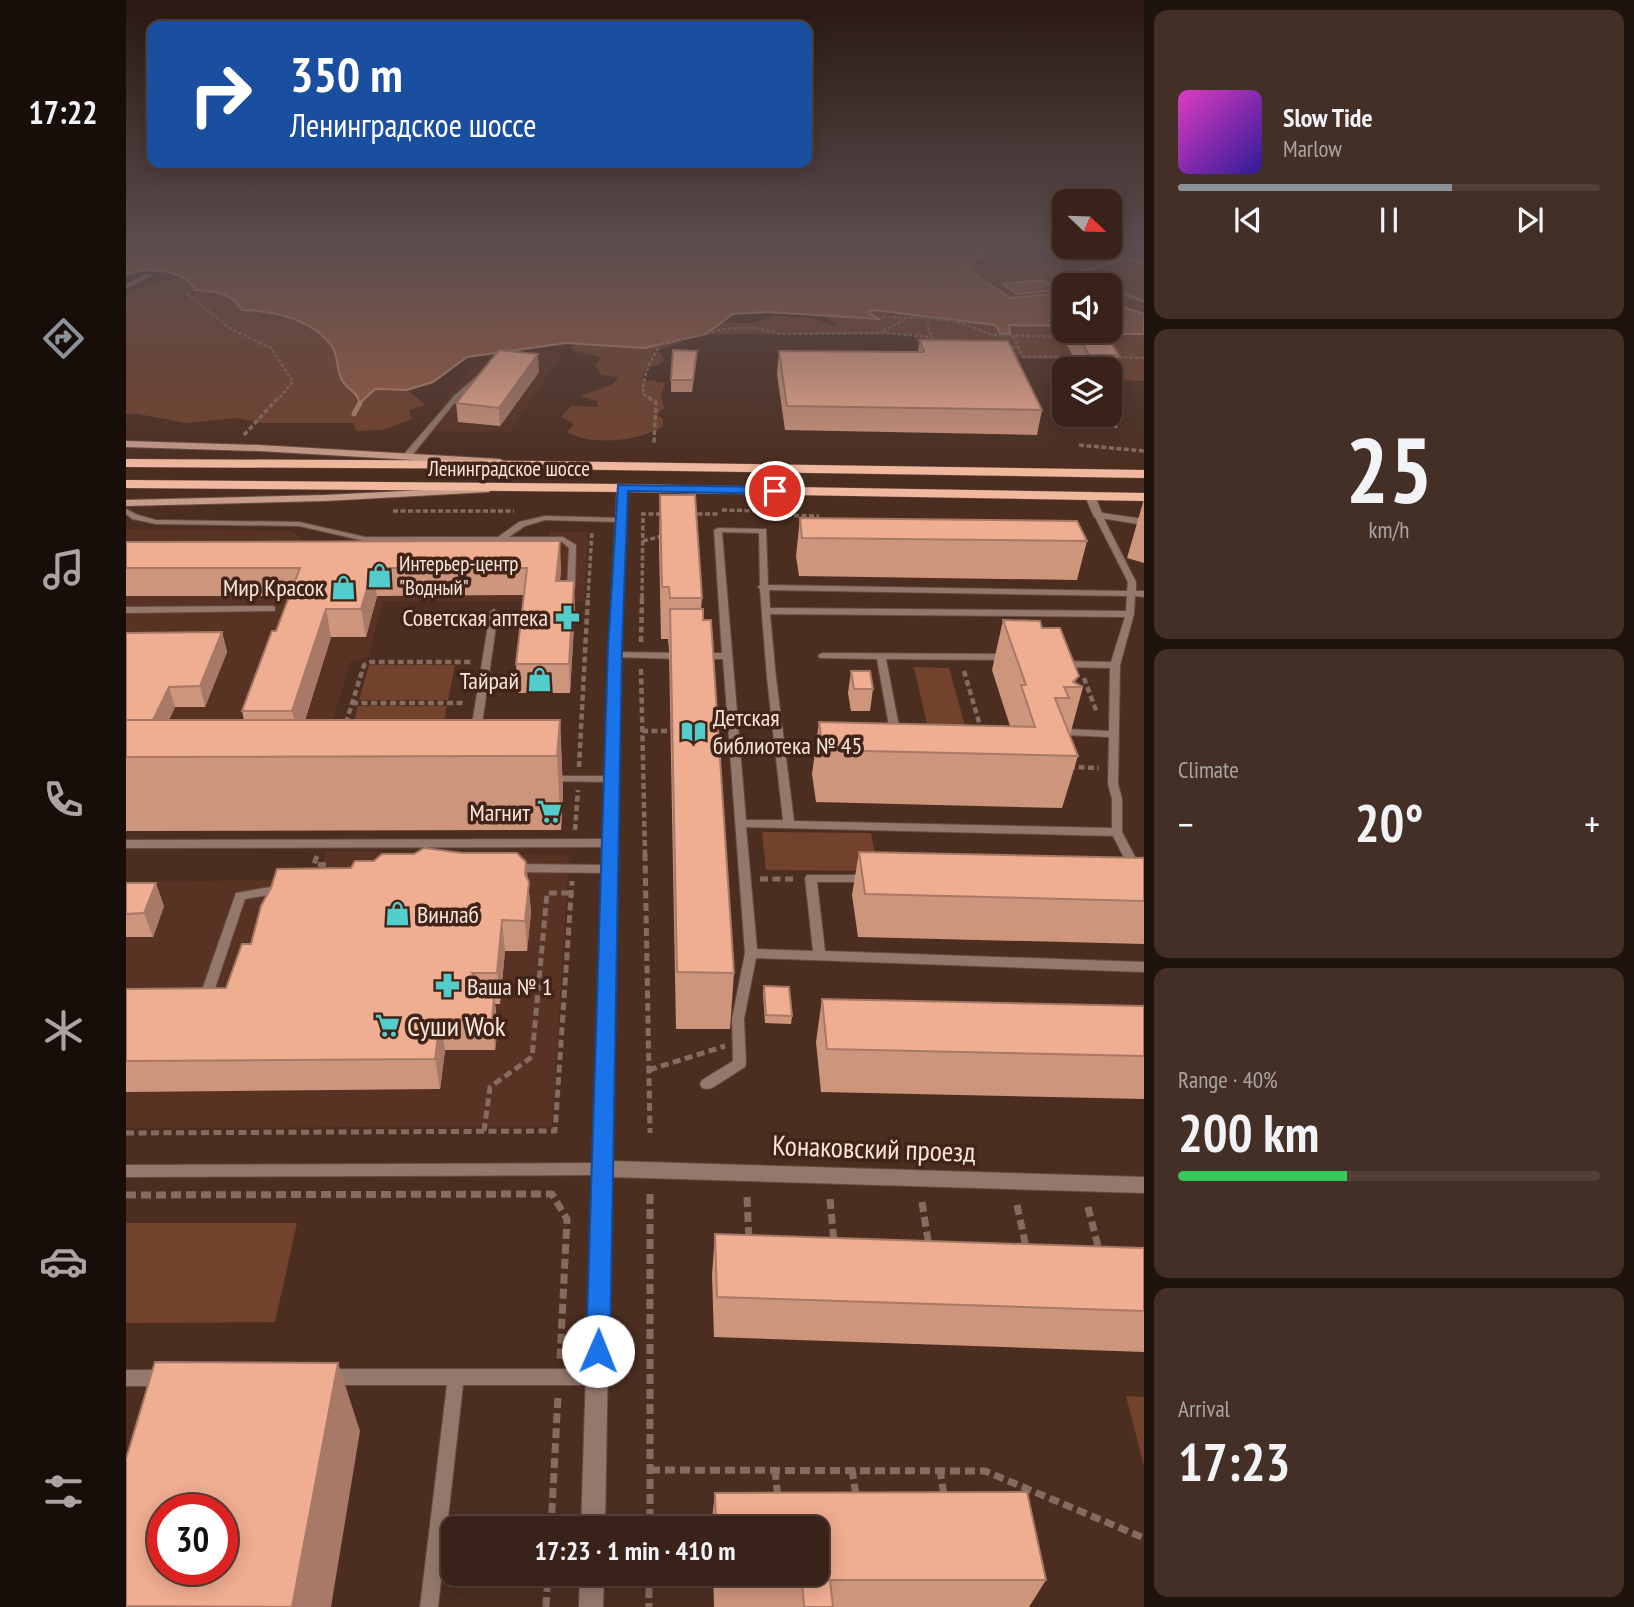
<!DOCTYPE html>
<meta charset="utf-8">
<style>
:root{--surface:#392219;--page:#442f26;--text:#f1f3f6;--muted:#aba4a2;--line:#533f38;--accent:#8c9099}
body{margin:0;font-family:"PT Sans Narrow",sans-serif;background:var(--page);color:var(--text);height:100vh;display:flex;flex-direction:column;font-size:26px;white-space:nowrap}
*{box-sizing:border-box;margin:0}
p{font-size:23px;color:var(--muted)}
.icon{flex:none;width:38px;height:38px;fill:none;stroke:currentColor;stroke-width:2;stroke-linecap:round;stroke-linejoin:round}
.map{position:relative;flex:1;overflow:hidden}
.sheet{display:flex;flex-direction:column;gap:10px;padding:10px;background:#1f130e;width:490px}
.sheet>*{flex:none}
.banner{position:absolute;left:21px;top:21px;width:665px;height:147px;border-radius:14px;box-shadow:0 4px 18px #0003,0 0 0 2px var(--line);background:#1a4fa0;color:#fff;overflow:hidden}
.needle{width:46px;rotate:113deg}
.fabs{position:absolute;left:926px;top:189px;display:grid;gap:14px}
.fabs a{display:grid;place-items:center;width:70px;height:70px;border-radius:14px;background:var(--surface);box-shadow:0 4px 18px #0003,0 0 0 2px var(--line);font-size:35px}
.speed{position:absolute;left:21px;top:1494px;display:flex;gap:14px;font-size:35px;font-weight:700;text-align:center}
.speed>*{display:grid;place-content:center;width:91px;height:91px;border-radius:50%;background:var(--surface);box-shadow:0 4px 18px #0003,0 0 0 2px var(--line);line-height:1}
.speed .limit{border:10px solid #d22;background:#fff;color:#111}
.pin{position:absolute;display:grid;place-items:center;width:60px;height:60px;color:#fff;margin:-30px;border:4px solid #fff;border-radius:50%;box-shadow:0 2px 7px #0007}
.me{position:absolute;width:77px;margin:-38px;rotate:1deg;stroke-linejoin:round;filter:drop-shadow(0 0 5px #0008)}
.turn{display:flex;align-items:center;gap:24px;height:147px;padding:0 28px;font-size:32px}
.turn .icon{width:91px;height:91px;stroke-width:2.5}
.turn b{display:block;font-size:49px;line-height:60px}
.big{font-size:52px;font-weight:800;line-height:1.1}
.sheet .widget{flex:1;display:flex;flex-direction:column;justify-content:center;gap:10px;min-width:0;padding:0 24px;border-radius:14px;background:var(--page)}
.sheet .dial{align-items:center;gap:0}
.dial b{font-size:91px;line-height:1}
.song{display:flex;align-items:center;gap:21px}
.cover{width:84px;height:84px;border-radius:10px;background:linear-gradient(135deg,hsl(310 70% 55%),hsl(250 70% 35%))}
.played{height:7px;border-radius:4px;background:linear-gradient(90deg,var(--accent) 65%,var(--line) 65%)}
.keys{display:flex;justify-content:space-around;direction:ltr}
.heat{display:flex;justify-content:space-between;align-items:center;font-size:38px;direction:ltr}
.charge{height:10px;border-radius:5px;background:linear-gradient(90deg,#34c759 40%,var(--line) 0)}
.trip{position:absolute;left:315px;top:1516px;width:388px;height:70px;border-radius:14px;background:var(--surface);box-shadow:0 4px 18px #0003,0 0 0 2px var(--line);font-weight:800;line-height:70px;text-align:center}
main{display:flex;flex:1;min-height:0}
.dock{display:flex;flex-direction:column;width:126px;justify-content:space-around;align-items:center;background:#170e0a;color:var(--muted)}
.dock .icon{width:49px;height:49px}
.dock .on{color:var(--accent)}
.dock b{font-size:32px;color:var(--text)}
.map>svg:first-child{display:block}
.built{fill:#583323}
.green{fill:#72422d}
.water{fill:#995d43;stroke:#b68671;stroke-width:2}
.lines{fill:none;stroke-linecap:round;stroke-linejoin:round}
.stream{stroke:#b68671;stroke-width:5}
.lane-casing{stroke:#684b3f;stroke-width:2}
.street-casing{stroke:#684b3f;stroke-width:2}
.secondary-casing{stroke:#684b3f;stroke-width:2}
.primary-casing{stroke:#684b3f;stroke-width:1}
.path-far4{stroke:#866c60;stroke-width:2.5;stroke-dasharray:3.5 2;stroke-linecap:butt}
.path-far3{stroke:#866c60;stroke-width:3.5;stroke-dasharray:5 2.5;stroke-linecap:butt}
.path-far2{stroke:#866c60;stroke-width:4.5;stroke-dasharray:6 3.5;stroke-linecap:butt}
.path-far1{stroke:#866c60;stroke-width:5;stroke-dasharray:8 4.5;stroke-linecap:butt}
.path{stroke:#866c60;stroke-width:7;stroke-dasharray:10 5;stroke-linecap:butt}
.lane{fill:#94786c;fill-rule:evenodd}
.street{fill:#94786c;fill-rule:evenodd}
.secondary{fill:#c89c8a;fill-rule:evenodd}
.primary{fill:#f1b8a0;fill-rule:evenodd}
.wall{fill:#ce957d}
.shaded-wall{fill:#a77966}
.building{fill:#efad91;stroke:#a77966;stroke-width:2;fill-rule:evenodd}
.route{fill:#1a73e8;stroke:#114b97;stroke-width:2}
.labels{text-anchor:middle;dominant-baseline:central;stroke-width:7;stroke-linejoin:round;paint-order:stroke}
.far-street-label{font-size:21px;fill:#f8e5dc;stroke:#412417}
.far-poi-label{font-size:21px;fill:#f8e5dc;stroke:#412417;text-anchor:start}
.poi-label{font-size:24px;fill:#f8e5dc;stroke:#412417;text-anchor:end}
.near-poi-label{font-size:28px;fill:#f8e5dc;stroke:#412417;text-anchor:start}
.near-street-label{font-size:28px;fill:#f8e5dc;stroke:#412417}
</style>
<main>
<nav class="dock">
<b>17:22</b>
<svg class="icon on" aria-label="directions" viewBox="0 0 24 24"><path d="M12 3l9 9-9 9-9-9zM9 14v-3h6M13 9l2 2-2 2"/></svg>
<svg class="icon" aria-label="music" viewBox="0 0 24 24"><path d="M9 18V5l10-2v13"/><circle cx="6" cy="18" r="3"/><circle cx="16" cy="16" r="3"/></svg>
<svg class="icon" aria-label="phone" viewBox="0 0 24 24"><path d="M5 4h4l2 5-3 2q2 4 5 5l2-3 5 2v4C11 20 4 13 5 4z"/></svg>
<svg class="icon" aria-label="climate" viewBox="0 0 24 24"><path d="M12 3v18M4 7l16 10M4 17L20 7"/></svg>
<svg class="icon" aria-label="car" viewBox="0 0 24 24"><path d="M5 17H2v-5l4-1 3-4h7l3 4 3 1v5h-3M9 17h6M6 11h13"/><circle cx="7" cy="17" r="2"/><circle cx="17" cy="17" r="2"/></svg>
<svg class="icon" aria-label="filters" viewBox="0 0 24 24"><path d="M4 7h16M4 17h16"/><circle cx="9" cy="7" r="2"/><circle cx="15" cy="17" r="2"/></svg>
</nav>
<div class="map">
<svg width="1018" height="1607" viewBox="0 0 1018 1607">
<rect width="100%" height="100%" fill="#4c2e21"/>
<path class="built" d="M416,350L438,352L384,432L307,431L329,405L316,403L349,366L361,361Z
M0,529L166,531L190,549L420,568L424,532H462L458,601H257L242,657L224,662L202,737L0,757Z
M201,851L443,855L426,1126L0,1128V882L141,880L194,868Z"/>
<path class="green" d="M871,243H938V247H984V243H1018V314L984,303V285H938V293L884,298L840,268Z
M52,277L65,282L69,290C89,292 104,291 116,310L143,311L179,323L207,346L217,382L230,391L281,390L300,405L283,410L286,419L257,430L231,431L227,423H136L111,418L60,423L12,414H0V291Z
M748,310L870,325L938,326V331L1018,334V381L984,380V369H948L943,359L898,358L873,351H794L788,334H567L552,344L527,351L534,353L538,360L532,365L520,368L516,379L539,383L535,394L538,408L531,415L537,419V426C513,442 465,446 441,432L448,424L435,417L445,406L472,407L471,401L454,396L487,384L492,377L475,375L469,365L476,357L447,351L445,347L451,344L469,343L490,347L582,322L628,323L647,315L666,318L681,317L714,327L702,319L700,314L753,318L741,311Z
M243,665H329L322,700H233Z
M788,667L823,668L847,755L803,733Z
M232,706H321L315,738L223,739Z
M636,832L745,833L752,871L640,870Z
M0,1223H171L149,1322L0,1323Z
M1000,1396L1018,1397V1466Z"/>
<path class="water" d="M0,243H871L841,269L884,298L938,293V326L883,325L884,334H875L869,325L748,310L742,312L754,319L641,312L607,314L580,334L518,348L440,343L341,357L307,382L281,390L249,389L234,403C229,389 224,392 217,382C210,372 213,355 205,345C184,318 148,311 116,310C104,291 89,292 69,290C58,268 20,267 0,275Z
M917,280L931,290L891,294L877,284Z
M984,303L1018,314V334H992L979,331H984Z"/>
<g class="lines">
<path class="stream" d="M228,414L234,403"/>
<defs>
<path id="lane" d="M975,247H980L984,251L1018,262V266L1000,260L960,272L962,278L977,285H970L957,280L955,270L995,258L980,253Z
M22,274L27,275L0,288V284Z
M984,287L1018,299V303L984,291Z
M358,370L363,371L334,396L284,458H278V454L330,394Z
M0,509L12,515L30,520L173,522L239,537H372L393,522L419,516L494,518L498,520L494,522L419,520L399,526L383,537H437L450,545L449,588L445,591L441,588L443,548L435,541H239L173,526L30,524L6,519L0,514Z
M969,513H975L976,515L1010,582V591H1018V597L1009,596L1008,614L994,665L992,784L996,799V832L1018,874V889L1014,888L1012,885L987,836L620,827L631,949L687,951L679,878L681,875H742L746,876L748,879L746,882H691L699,951L1018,962V972L630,958L618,1019L620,1063L619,1067L586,1088L581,1089L576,1088L574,1084L576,1080L607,1061L606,1019L619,953L597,659H574L569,656L574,653H596L588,530L592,528L640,529L642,585L1001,591L1002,582L968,515ZM596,532L633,533L634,585L632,587L634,589L641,678L657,820H620ZM643,590L1001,596L1000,611L644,608ZM644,614L999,617L985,662L935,661L930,664L935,667L984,668L983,731L940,729L935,732L940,735L983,737L982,784L986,799V828L668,821L650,678Z
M146,606L149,607V611L0,613V607Z
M368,609L372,612L355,731L350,734L345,731L364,612Z
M489,652L554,653L559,656L554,659L486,657L484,655L486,653Z
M697,653L881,654L886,657L881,660L760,659L775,737L770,740L765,737L751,659L694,658L692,656L694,654Z
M423,776H486L491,779L486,782L419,781L418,779L419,777Z
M485,839L490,843L485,847L0,848V840Z
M389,864L484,865L488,866L490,869L488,872L484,873L389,872L385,871L383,868L385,865Z
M156,885L160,886L162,889L160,892L119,899L86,997L84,1000L80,1002L73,1000L71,997L75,993L110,893Z
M477,1163L482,1165L484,1169L482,1173L477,1175L0,1177V1165Z
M205,1369H471L477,1371L479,1377L477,1383L471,1385H337L312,1607H294L321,1385H205L199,1383L197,1377L199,1371Z
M0,1370H38L44,1372L46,1378L44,1384L38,1386H0Z"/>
<path id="street" d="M496,485L501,488L495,647L485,1161L1018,1177V1193L485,1177L479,1528H455L483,647L491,488Z
M964,493L969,496L976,513L1018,519V525L968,517L959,496Z
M454,1573H478L477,1607H453Z"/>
<path id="secondary" d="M0,441L133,445L374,459L379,462L374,465L133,451L0,447Z
M359,487L364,490L363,492L199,501L0,506V500L199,495Z"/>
<path id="primary" d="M0,459L414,461L1018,470V478L414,469L0,467Z
M0,480L496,484L1018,493V501L496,492L0,488Z"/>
</defs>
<use href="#lane" class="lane-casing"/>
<use href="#street" class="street-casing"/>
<use href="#secondary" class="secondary-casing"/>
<use href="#primary" class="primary-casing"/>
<path class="path-far4" d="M896,243L938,286
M907,243L912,250L944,258L946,263
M930,253L949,247
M831,270L868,297
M798,273L817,287
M764,276L782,291
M728,279L746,295L862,283
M838,286L849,294
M817,288L828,296
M797,290L806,298
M60,293L103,328L145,348L167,382L152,399
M756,317L800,318
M757,331L782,318
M887,336L897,357H935L941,369
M979,341L1017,314
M819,342L805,337L800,318L832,322L867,335L943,337
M880,349L893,347
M938,356H951
M987,357L1018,358
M525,399L517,394C517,375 524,361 534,345C572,336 615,318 653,334L761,333L805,337"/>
<path class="path-far3" d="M522,397L530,402L528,443
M118,435L153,397
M953,445L1018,451
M596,510L638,511
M267,511H388
M515,514H538
M564,514H594
M638,515L693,516
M517,541L536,536
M462,598L466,531
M516,598L517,514"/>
<path class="path-far2" d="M515,642L516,596
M515,669L519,854
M838,671L855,729
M958,678L971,713
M226,703H340
M220,723L238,665L245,662H346
M516,731H544
M453,767L462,596
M943,767L973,768
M449,830L452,790"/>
<path class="path-far1" d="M519,853L524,1133
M191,856L188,864L201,865L204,872
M634,879H670
M523,1070L599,1046
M358,1131L364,1087L406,1057L421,893H445
M0,1133L429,1131L446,881"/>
<path class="path" d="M524,1194V1528
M0,1195L426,1194L441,1219L434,1359
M621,1197L623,1241
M704,1199L708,1243
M796,1202L803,1247
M891,1205L900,1247
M962,1207L973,1250
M726,1469L730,1496
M814,1469L818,1496
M524,1470L859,1471L1018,1538
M649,1470L652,1499
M425,1528L432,1396
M523,1573V1607
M420,1607L422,1573"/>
<use href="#lane" class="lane"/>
<use href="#street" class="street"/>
<use href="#secondary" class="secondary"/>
<use href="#primary" class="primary"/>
</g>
<path class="wall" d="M938,331H978L993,355L987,377H984V369H954L937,338Z
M794,340L916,410L911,435L659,430L651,374L653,351L792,352Z
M571,351L566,392H545V380Z
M413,372L374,426L332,422L330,403Z
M954,415H984L993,419L991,428L960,427Z
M534,495L576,598L575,609L608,973L604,1029H550L543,650L542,639H535L533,545Z
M1018,499V563L1001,558Z
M674,518L961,541L951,580L673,576L670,556Z
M0,542L435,568L434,581L449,609L444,693H392L390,664L398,595L251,596L240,637H205L179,720H434L437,793L435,830L0,831V633L96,632L101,652L79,707H49L43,720H118L116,711L150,631L164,596H0Z
M877,620L916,628L951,684L957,687L944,735L952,756L936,808L690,802L686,774L693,722L884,726L866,670Z
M725,671L747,689L744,711H725L722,693Z
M733,852L1018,858V944L732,937L726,895Z
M288,854L400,862L405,912L401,951H379L374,1004H369L372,1027L369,1050H319L314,1089L0,1092V989L100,988L125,944L225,868L248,861Z
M0,883L38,906L27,937H0Z
M638,986L666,1016L665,1024L639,1023L637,994Z
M696,999L1018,1006V1099L695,1092L690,1042Z
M589,1234L1018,1248V1352L588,1337L586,1275Z
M589,1493L920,1580L903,1607H588L587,1573H691V1528H585Z"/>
<path class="shaded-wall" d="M571,351L570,363L566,392L567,380Z
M412,354L413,372L374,426L373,408Z
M434,541L435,568L431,609L430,581Z
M247,568L251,596L240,637L235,609Z
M448,581L449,609L444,693L443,664Z
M200,609L205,637L173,740L166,711Z
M96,632L101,652L79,707L74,686Z
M43,687L49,707L26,755L20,735Z
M434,720L437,793L435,830L431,756Z
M400,862L405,912L401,951L399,921V874Z
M30,883L38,906L27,937L18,913Z
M376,920L379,951L374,1004L371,973Z
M368,997L372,1027L369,1050L366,1020Z
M314,1019L319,1050L314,1089L309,1059Z
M212,1363L234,1431L205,1607H166Z"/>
<path class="building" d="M949,331H978L993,355H963Z
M794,340L882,341L916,410L661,406L653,351L798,352Z
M373,350L412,354L373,408L330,403Z
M547,350L571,351L567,380H545Z
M984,402L993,419L962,418L960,415H984Z
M534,495H569L576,598H544L543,587H536Z
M674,518L951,521L961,541L676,538Z
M434,541L430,581H448L443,664H390L401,568H247L235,609H200L166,711H116L146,631H150L174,568H0V542Z
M544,609H577V620H585L608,973L551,972Z
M877,620L914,621L916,628H934L953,676L947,682L957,687H938L943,698H929L952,756L697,750L693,722L909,727L895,685H900Z
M96,632L74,686L43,687L27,720H0V633Z
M725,671H744L747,689H728Z
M0,720H434L431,756L0,757Z
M298,848L336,853H391L400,862L399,874L403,882L399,921L376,920L371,973H346L368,997L366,1020L314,1019L309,1059L0,1061V989L100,988L116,944H125L135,906L145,888L151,869L225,868L229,861H248L256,854H288Z
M733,852L1018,858V901L739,894Z
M0,883H30L18,913L0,914Z
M638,986L663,987L666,1016L640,1015Z
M696,999L1018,1006V1056L701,1049Z
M589,1234L1018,1248V1311L591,1297Z
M29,1362L212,1363L166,1607L0,1606V1459ZM37,1510H96V1570H37Z
M901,1492L920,1580H704L707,1607H678L676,1580L593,1581L592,1573H691V1528H590L589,1493Z"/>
<linearGradient id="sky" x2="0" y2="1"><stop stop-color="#2a1912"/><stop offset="0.52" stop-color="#5b4c4e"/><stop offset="1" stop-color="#5b4c4e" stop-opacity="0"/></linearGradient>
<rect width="1018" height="468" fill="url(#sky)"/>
<path class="route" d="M492,485L649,487L654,491L649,494L502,491L496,647L484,1351L480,1359L472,1363L464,1359L460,1351L482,647Z"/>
<defs>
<symbol id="shop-bare" viewBox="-9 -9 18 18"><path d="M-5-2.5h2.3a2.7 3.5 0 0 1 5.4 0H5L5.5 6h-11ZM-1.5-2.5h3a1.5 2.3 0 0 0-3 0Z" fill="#52cdcc" stroke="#412417" stroke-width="2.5" paint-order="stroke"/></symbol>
<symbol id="pharmacy-bare" viewBox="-9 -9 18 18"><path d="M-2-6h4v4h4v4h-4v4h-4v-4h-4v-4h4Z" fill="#52cdcc" stroke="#412417" stroke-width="2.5" paint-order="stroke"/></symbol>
<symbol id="library-bare" viewBox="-9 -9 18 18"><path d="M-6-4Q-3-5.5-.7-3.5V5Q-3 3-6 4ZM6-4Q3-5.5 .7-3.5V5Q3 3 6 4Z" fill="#52cdcc" stroke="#412417" stroke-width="2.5" paint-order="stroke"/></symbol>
<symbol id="supermarket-bare" viewBox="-9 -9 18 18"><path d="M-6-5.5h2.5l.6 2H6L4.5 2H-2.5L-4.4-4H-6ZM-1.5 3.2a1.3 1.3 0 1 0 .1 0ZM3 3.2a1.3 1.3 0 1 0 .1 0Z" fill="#52cdcc" stroke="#412417" stroke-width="2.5" paint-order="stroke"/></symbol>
</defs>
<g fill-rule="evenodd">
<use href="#shop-bare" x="236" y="558" width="35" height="35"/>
<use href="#shop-bare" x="200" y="570" width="35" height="35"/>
<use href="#pharmacy-bare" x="424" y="600" width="35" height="35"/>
<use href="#shop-bare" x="396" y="662" width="35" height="35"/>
<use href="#library-bare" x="550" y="714" width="35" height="35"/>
<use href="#supermarket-bare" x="406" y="794" width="35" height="35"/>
<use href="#shop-bare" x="254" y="896" width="35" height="35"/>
<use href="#pharmacy-bare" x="304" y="968" width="35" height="35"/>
<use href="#supermarket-bare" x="244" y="1008" width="35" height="35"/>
</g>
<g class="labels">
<g class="far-street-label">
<text x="383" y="468">Ленинградское шоссе</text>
</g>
<g class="far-poi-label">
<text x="273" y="563">Интерьер-центр<tspan x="273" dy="24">"Водный"</tspan></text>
</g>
<g class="poi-label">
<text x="198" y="587">Мир Красок</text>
<text x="422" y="617">Советская аптека</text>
<text x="393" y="680">Тайрай</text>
<text x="587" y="717" text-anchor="start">Детская<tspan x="587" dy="28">библиотека № 45</tspan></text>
<text x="404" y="812">Магнит</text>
<text x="291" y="914" text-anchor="start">Винлаб</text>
<text x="341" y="986" text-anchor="start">Ваша № 1</text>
</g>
<g class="near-poi-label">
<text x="281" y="1025">Суши Wok</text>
</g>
<g class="near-street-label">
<text transform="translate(748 1148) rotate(2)">Конаковский проезд</text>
</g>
</g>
</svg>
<div class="fabs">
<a><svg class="needle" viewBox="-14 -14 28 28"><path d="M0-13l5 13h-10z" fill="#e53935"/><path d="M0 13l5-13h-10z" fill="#aba4a2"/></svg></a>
<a><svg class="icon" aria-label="sound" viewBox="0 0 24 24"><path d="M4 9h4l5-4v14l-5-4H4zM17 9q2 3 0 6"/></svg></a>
<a><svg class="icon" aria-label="layers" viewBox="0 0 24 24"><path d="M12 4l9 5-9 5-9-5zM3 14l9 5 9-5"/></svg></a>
</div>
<div class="speed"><div class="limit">30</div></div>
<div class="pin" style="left:649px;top:491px;background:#d93025"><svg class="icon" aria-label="arrive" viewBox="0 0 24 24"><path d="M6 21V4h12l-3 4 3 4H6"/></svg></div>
<svg class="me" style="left:472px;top:1351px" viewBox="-20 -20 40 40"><circle r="19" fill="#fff"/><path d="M0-13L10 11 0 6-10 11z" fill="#1a73e8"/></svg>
<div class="trip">17:23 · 1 min · 410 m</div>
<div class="banner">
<div class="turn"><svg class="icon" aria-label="right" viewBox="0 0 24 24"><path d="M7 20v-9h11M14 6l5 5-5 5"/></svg><div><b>350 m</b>Ленинградское шоссе</div></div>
</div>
</div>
<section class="sheet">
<div class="widget">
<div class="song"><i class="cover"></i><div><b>Slow Tide</b><p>Marlow</p></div></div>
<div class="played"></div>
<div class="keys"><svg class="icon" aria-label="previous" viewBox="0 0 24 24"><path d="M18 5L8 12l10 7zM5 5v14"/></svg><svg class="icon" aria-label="pause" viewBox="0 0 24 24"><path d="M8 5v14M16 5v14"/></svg><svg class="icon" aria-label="next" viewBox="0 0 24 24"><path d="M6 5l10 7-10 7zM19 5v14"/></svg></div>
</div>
<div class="widget dial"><b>25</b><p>km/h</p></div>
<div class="widget"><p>Climate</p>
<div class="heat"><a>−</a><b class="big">20°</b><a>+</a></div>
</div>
<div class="widget"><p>Range · 40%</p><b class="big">200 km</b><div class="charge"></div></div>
<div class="widget"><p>Arrival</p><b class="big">17:23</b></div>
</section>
</main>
